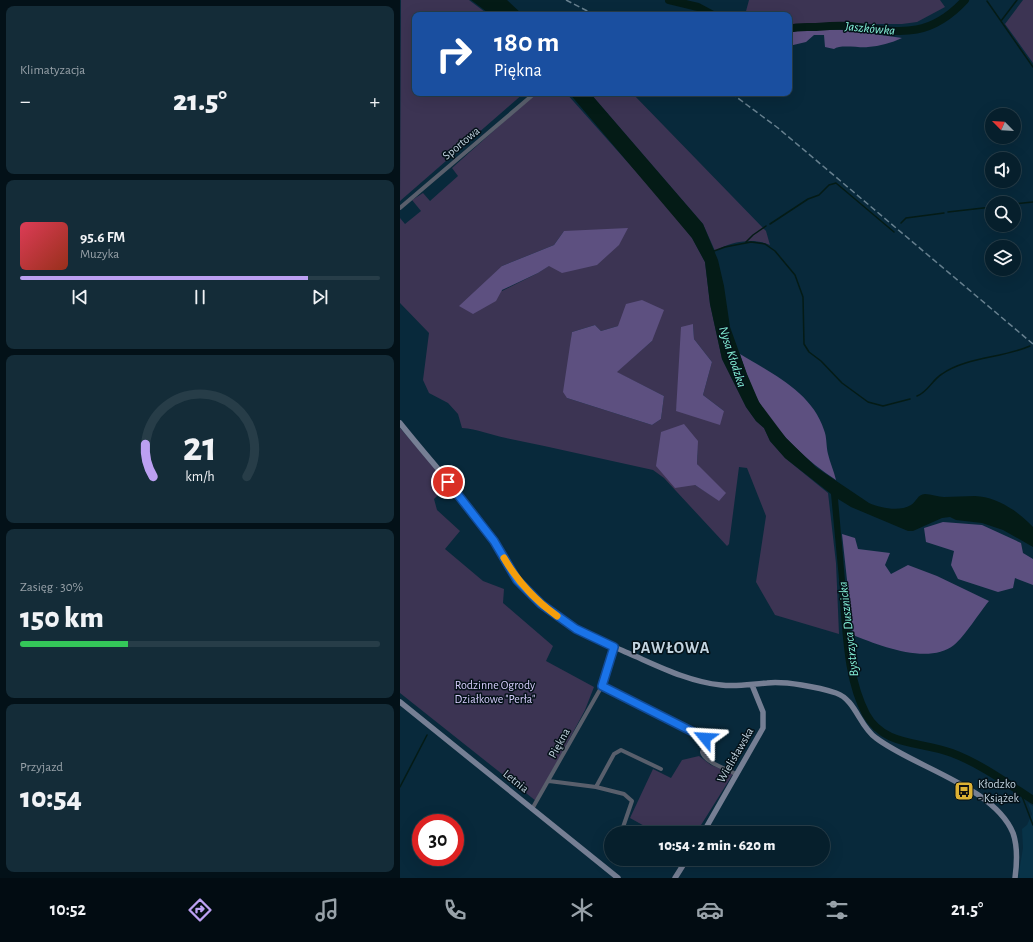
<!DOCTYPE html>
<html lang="pl">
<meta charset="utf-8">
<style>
:root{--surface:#061f2c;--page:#142c38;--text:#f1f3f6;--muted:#98a2a9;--line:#273d48;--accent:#bca0f2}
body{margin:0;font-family:"Alegreya Sans",sans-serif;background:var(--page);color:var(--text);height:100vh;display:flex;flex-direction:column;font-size:15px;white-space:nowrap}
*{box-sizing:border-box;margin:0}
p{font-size:13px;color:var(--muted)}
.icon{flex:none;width:22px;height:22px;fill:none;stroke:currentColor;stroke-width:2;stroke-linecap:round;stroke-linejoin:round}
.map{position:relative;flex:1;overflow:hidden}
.drawer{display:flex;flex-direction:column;gap:6px;padding:6px;background:#031118;width:400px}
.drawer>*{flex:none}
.hud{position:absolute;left:12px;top:12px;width:380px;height:84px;border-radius:8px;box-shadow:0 4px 16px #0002,0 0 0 1px var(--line);background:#1a4fa0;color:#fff;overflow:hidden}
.needle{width:26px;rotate:294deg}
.controls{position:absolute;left:585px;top:108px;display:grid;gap:8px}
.controls a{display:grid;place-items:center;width:36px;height:36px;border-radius:50%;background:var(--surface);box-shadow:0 4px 16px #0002,0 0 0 1px var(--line);font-size:20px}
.speed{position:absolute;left:12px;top:814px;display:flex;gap:8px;font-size:20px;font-weight:700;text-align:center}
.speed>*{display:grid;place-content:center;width:52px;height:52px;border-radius:50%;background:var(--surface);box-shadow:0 4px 16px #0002,0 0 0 1px var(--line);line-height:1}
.speed .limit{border:6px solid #d22;background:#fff;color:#111}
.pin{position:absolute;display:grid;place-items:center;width:34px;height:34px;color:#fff;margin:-17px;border:2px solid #fff;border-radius:50%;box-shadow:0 1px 4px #0007}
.me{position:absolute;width:44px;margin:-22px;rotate:297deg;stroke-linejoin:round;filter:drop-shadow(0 0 3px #0008)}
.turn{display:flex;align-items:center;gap:14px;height:84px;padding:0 16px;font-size:18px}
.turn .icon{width:52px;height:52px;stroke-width:2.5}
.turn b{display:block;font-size:28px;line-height:34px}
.big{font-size:30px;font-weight:800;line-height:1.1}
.drawer .widget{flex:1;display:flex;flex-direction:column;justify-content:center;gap:6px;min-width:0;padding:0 14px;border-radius:8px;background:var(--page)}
.drawer .dial{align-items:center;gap:0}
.dial svg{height:104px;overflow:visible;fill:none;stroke:var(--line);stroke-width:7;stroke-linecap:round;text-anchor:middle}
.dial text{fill:var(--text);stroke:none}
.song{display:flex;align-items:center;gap:12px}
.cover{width:48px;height:48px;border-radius:6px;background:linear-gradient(135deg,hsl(350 70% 55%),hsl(10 70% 35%))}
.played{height:4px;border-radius:2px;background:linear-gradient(90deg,var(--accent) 80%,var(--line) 80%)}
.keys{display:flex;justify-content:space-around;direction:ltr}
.heat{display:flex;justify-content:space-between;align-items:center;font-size:22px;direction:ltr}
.charge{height:6px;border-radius:3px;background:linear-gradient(90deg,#34c759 30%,var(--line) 0)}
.trip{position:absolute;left:204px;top:826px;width:226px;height:40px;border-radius:20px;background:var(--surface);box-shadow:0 4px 16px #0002,0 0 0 1px var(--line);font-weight:800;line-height:40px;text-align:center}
.tab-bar{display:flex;height:64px;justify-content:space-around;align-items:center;background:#020c12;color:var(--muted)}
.tab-bar .icon{width:28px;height:28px}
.tab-bar .current{color:var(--accent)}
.tab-bar b{font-size:18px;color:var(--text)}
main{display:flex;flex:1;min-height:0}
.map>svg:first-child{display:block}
.built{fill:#083348}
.green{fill:#3c3453;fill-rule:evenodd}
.forest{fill:#5d5080}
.water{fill:#041b16}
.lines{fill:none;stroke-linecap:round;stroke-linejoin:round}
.stream{stroke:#041b16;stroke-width:1.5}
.river{stroke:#041b16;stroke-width:8}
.street{stroke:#595f6c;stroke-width:4}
.secondary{stroke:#767f94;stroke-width:5.5}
.rail{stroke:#67808f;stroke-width:1.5;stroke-dasharray:6 3;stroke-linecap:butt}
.route-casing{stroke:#114b97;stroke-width:10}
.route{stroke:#1a73e8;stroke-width:7}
.slow{stroke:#f59e0b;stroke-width:7}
.labels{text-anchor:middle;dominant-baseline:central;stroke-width:3;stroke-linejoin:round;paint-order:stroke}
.street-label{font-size:12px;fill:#c3d4e0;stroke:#041118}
.park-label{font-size:12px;fill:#d6ccfb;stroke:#041118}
.poi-label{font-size:12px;fill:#c3d4e0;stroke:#041118;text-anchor:start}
.water-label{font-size:13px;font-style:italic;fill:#84f1d8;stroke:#041118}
.district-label{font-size:16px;font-weight:bold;letter-spacing:1px;fill:#c3d4e0;stroke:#041118}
</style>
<main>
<section class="drawer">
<div class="widget"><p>Klimatyzacja</p>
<div class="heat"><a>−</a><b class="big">21.5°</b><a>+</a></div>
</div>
<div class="widget">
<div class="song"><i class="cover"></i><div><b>95.6 FM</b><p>Muzyka</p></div></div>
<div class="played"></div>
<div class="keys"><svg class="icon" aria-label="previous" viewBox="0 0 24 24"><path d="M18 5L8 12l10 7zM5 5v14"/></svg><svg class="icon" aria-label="pause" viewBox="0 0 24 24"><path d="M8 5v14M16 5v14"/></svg><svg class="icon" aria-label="next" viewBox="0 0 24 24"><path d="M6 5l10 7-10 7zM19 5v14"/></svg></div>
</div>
<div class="widget dial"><svg viewBox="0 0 100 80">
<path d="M14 69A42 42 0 1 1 86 69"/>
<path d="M14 69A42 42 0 0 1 8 44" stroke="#bca0f2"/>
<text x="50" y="56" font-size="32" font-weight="700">21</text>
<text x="50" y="72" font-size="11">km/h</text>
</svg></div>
<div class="widget"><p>Zasięg · 30%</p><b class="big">150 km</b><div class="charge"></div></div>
<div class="widget"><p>Przyjazd</p><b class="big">10:54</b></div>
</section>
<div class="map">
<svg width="633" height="878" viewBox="0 0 633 878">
<rect width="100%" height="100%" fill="#08293b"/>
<path class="built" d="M628,803L633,806V878H618L623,848L622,829L627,825L632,814Z"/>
<path class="green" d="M1,0H69L89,15H15V93H124L0,201Z
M349,0H540L545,7L517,22L502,24H389V15H345Z
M623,0H633V63L605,24Z
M136,93H166L264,203L292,238L305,262L310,304L322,359L346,407L356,421L364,428L370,441L385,458L428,493L436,563L439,634L375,615L356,582L366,516L347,468L339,467L329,544L327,546L264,478L253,470C204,459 155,448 106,438C91,435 77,429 62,428L58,414L48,403L29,393L23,380L29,333L0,303V218L5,224L21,211L12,200L23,193L30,201L58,176L52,168ZM164,231L150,265L138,273L102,291V266L154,245ZM293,324L294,339L312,362L303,395L324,411H276ZM195,325L201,331L218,326L252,341L216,372L264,396L261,419L252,425L167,398L172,332ZM298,441L297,464L319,500L295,485Z
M190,93H232L366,231L370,245C353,237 330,242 315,251L303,224Z
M0,428L54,490L39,494L34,499L37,510L60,531L45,549L83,581L104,589L103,603L153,646L146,661L194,687L185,710L136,801L0,693Z
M299,756L311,765L333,774L296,833H257L230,818L253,769L271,778L282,760Z"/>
<path class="forest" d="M414,29L446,30L502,38C491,43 480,46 468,47C459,48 440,44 434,49L425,47L424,35H414L406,42L389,46V32Z
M228,228L219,245L197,265L162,273L149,266L138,273L102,290L96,301L73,314L59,306L102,266L154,245L164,231Z
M242,300L264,310L252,341L217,372L264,396L261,419L252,425L167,398L163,392L172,332L195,325L201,331L218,326L226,304Z
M293,324L294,339L312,362L303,395L324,411L320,425L276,411L281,327Z
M340,354C371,373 412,392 424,430C427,437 426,446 428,454C430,463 434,471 436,480C406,461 378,433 359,402C351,388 345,370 340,354Z
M284,424L298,441L297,464L326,493L319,501L295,485L275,488L256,466L261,432Z
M543,522L582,525L621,543L623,553L633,559V585L615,578L613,588L598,592L558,579L551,565L554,551L526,542L524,528Z
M442,534L455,538L458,549L490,553L485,565L491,574L508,565L537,576L589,601C579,613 565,636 554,645C529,665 480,646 453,635Z"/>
<path class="water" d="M71,0H107L123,15H91Z
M169,93H190L303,224L318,260L324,286L330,327L347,374L359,402L386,438L417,468L469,503C481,508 499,512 511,505C517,501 517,495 525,494C531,494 538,497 544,497C554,497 564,496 575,496C597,497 618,511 633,527V547L603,530L582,523L556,520L550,517L542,518L513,531H508L451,507L438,499L447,604L441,600L431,494L385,458L370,441L364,428L356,421L346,407L322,359L310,304L305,262L292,238Z"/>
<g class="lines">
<path class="stream" d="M587,1L633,67
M601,21L617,0
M614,204L633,202
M548,212L592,207
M501,223L506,218L544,213
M370,224L408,199L419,195L429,185L436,183L494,232
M346,242L353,235L366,226
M314,251L325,247L351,242L365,244L375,251L395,275L403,297L404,344L409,352L421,361L442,383L468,402L483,406L510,399
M517,396C528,392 532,380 542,374C566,357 603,358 630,346
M0,787L27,735
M620,791L633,825"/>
<path class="river" d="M269,0L298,7L313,15
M389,29C398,26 407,27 416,27C427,26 439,25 450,26C499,32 528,40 565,0
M443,592C447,632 447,678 466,714C484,747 521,741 552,753C581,764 607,783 633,800"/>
<path class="street" d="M0,208L135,93
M202,686L305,738L307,742L302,752C304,762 327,769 336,774
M149,781L196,787L214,754L221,750L261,769
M196,787L224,794L232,801L221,833
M132,809L202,686L214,647"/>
<path class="secondary" d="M0,423C24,453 50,482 73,512C81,522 88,532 95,543C103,555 109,570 119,581C133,598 150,613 168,624C187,636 208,644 228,653C258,666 289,682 321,685C337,687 351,684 367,683C385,681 418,687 436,693C456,700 459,726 476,738C514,767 594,787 613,833C618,847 617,863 615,878
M0,702L218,878
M303,833L363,728V712L352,685
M275,878L287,859"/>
<path class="rail" d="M166,0L195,15
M331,93L378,128L633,344"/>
</g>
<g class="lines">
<defs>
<path id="route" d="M48,482L94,541L117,580L141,604L176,629L214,647L202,686L305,738"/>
</defs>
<use href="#route" class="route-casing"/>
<use href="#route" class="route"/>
<path class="slow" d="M104,558C118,582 135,600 157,616"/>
</g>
<defs>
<symbol id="bus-square" viewBox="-11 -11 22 22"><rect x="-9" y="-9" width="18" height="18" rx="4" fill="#ddb133" stroke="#041118"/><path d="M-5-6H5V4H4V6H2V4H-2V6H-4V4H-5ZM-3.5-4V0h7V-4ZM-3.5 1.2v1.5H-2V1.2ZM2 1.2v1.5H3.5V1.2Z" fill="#111"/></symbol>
</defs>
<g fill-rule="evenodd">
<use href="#bus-square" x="553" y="780" width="22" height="22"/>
</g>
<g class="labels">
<g class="street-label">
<text transform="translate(61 143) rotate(-40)">Sportowa</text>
<text transform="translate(159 743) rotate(-61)">Piękna</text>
<text transform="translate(335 755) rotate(-60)">Wielisławska</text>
<text transform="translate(116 781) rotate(39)">Letnia</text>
</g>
<g class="park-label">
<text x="95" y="685">Rodzinne Ogrody<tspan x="95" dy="14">Działkowe "Perła"</tspan></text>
</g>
<g class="poi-label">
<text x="578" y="784">Kłodzko<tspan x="578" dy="14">- Książek</tspan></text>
</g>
<g class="water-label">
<text transform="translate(470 29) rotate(5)">Jaszkówka</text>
<text transform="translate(332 357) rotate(72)">Nysa Kłodzka</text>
<text transform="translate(449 629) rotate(-97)">Bystrzyca Dusznicka</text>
</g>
<g class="district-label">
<text x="271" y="648">PAWŁOWA</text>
</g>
</g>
</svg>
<div class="controls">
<a><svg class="needle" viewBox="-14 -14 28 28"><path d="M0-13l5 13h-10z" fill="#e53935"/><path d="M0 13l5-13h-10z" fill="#98a2a9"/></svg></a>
<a><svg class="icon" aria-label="sound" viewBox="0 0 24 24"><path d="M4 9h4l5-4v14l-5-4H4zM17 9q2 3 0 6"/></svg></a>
<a><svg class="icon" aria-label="search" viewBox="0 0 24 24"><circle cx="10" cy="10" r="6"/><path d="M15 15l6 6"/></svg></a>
<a><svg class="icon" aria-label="layers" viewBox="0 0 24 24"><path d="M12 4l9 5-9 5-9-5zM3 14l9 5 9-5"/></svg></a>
</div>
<div class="speed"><div class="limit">30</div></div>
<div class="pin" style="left:48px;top:482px;background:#d93025"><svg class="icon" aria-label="arrive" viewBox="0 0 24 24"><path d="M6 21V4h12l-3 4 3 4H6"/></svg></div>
<svg class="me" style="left:305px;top:738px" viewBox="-20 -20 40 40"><path d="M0-17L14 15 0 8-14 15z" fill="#1a73e8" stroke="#fff" stroke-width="4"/></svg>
<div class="trip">10:54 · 2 min · 620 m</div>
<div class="hud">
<div class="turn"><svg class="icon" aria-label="right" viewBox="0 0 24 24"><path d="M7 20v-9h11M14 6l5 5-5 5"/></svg><div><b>180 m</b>Piękna</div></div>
</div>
</div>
</main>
<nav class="tab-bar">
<b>10:52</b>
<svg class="icon current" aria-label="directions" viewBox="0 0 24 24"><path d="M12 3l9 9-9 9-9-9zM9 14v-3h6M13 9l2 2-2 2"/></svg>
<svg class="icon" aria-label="music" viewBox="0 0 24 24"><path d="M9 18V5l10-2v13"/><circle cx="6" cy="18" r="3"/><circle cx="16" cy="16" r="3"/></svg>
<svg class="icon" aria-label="phone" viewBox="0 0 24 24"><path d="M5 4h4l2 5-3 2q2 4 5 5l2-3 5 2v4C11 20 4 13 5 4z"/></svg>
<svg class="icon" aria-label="climate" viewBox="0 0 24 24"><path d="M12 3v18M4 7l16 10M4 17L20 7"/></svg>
<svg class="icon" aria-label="car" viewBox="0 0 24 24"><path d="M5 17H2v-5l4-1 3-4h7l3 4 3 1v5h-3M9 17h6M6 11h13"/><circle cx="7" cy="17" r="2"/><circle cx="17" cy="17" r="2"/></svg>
<svg class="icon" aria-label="filters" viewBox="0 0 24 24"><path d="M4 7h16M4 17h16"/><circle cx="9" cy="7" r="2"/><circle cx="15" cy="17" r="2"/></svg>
<b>21.5°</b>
</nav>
